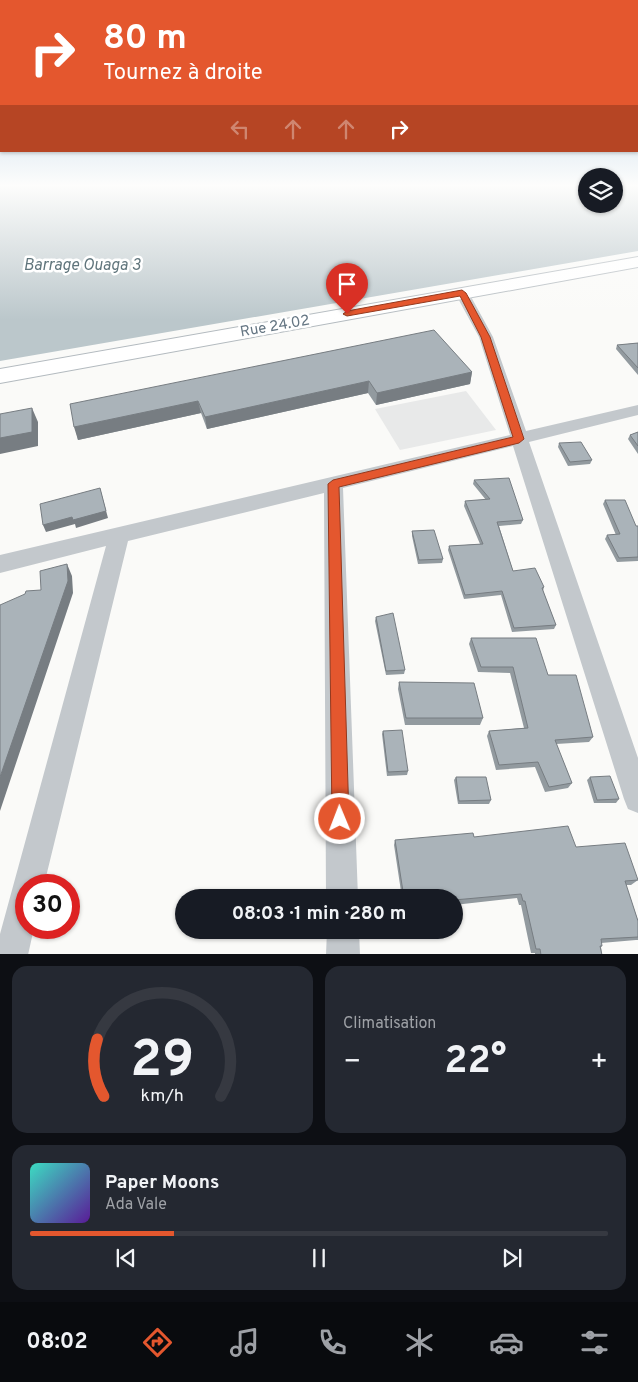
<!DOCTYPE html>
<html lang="fr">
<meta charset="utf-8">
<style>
:root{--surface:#171b24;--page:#242831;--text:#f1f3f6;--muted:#9ea1a6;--line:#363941;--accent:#e4572e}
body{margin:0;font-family:Overpass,sans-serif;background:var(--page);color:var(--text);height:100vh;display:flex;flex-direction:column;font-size:19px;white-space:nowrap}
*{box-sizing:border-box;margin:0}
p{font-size:16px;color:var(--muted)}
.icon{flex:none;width:28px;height:28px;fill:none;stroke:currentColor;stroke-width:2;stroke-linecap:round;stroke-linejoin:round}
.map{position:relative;height:954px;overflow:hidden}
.details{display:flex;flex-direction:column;gap:12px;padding:12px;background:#0d0f14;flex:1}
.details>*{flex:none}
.banner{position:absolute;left:0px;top:0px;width:639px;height:152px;box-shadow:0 1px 4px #0004;background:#e4572e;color:#fff;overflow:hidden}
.tools{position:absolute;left:578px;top:168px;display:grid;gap:10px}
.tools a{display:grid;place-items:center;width:45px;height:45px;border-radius:50%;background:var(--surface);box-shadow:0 1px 4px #0004;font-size:25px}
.speed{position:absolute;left:15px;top:874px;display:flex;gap:10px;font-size:25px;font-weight:700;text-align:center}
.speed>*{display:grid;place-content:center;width:65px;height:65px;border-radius:50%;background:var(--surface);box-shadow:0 1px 4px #0004;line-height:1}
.speed .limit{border:8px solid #d22;background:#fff;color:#111}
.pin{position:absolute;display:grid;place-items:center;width:42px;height:42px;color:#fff;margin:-51px -21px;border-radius:50% 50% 50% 0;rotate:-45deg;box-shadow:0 0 5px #0007}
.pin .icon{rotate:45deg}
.me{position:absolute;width:55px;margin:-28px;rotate:359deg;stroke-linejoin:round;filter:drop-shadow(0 0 4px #0008)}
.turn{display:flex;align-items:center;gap:18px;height:105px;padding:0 20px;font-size:22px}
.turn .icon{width:65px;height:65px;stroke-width:2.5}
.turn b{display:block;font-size:35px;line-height:42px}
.lanes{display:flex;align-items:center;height:48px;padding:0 20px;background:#0003;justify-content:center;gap:25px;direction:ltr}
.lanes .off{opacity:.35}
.big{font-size:38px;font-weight:700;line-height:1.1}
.details .card{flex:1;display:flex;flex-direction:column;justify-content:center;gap:8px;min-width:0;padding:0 18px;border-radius:15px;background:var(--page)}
.details .dial{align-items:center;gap:0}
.dial svg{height:130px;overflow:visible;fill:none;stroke:var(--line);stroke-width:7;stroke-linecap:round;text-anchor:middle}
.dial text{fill:var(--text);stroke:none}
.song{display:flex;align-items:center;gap:15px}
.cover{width:60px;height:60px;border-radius:8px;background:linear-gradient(135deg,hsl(170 70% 55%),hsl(270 70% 35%))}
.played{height:5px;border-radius:2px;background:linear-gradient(90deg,var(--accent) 25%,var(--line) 25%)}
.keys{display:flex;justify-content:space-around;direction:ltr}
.heat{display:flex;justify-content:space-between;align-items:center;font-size:28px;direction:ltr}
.details .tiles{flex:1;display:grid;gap:12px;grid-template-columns:1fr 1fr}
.card:last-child{grid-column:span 2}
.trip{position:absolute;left:175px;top:889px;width:288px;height:50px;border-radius:25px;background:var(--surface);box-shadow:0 1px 4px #0004;font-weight:700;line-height:50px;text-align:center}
.dock{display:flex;height:80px;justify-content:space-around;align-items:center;background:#090b0e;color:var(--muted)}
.dock .icon{width:35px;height:35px}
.dock .on{color:var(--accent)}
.dock b{font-size:22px;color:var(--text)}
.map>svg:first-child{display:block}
.built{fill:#e8e9e9}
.water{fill:#bbc7cb}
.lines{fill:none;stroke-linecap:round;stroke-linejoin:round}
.secondary-casing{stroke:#b3babf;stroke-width:2}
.street{fill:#c3c8cc;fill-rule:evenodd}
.secondary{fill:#fff;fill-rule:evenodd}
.wall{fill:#929a9f}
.shaded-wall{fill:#777d82}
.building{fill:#aab3b9;stroke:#777d82}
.route{fill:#e4572e;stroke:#94391e}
.labels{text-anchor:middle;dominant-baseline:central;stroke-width:5;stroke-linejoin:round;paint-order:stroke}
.far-street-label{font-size:15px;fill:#657683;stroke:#fff}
.far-water-label{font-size:16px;font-style:italic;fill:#60757c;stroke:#fff}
</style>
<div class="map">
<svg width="638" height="955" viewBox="0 0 638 955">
<rect width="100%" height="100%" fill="#fafaf8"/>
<path class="built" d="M466,391L496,430L400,450L375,409Z"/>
<path class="water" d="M0,186H586V204H614V186H638V251L0,361Z"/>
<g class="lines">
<defs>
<path id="secondary" d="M638,257V267L0,383V369Z"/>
</defs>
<use href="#secondary" class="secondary-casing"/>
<path class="street" d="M462,289L469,293L493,337L526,431L638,405V415L529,442L638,758V813L628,809L624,799L513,446L343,488L358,898H326L324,493L128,541L44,885H26V928H34L28,955H0V934L106,546L0,573V555L510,435L479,337L455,293Z
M327,930H359L360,955H326Z"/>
<use href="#secondary" class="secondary"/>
</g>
<path class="wall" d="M638,343V375L616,349L617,345Z
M472,372L470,384L376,405L368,393L207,429L201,413L78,440L70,404Z
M638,432V454L628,439L630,435Z
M559,443L592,460L590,464L568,466L558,447Z
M474,480L523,520L521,524L499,526L513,571L544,587L543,591L556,625L554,629L512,632L501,595L464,599L448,550L449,546L480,544L464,506L465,501L486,500L473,484Z
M605,500L636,526H638V561L617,562L605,539L607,535H616L603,504Z
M412,531L443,559L442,563L418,564L412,536Z
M376,617L405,670L404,674L386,675L375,621Z
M471,638L548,675L593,737L589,742L556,744L572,783L568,788L545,792L535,767L496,770L487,736L489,731L524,728L510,673L478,672L469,644Z
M399,682L483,718L480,725H405L398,689Z
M383,731L408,771L407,775L387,776L382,734Z
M456,777L491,800L489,804H458L454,780Z
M590,777L619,799L616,803H594L587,780Z
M474,837L576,847L638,880L631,885H626L638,921V940H636L601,943L602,946L601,947L602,955H535V953H531L521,905H519L517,898L454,905V898H402L394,845L395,840Z"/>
<path class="shaded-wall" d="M472,372L470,384L376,405L377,393Z
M369,381L368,393L207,429L205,417Z
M198,401L201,413L78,440L74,427Z
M32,408L38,422V446L0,454V438Z
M100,488L108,518L76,528L75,524L46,532L43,525Z
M67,564L72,576L73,593L0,811V777Z"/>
<path class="building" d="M434,330L472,372L377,393L369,381L205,417L198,401L74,427L70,404Z
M638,343V368L617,345Z
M32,408V432L0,438V414Z
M638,432V446L630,435Z
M581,442L592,460L570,462L559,443Z
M509,478L523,520L497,522L513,571L535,568L544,587L542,588L556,625L514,628L502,591L465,595L449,546L483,544L465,501L490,499L474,480Z
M100,488L106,511L73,520L72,517L43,525L40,504Z
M605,500H625L636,526H638V557L619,558L607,535L620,534Z
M434,530L443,559L419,560L412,531Z
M67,564L68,581L0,777V605L25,594L26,591L41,590L40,571Z
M393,613L405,670L386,671L376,617Z
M471,638H536L548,675H576L593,737L555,740L572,783L549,787L538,762L499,765L489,731L528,728L513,667H481Z
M399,682L474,683L483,718H406Z
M402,730L408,771L388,772L383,731Z
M610,776L619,799L597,800L590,777Z
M456,777H486L491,800L459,801Z
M568,826L576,847L625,843L638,880L625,881L638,921V937L601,939L602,946H600L602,955H541L540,949H536L525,901H523L521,894L454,900V898H404L395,840L473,833L474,837Z"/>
<linearGradient id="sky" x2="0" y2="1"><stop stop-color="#96bcdc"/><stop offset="0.58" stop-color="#fdfdfc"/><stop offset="1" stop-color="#fdfdfc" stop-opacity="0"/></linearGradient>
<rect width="638" height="320" fill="url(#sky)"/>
<path class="route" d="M462,290L466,293L490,337L524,439L519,443L339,487L349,819L347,825L340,828L334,825L332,819L328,484L333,480L513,437L481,337L460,296L347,316L343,314L347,311Z"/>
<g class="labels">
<g class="far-street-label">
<text transform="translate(275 327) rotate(-10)">Rue 24.02</text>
</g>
<g class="far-water-label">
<text x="82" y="266">Barrage Ouaga 3</text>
</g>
</g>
</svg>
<div class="tools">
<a><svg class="icon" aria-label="layers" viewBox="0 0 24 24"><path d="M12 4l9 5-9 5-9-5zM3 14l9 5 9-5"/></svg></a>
</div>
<div class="speed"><div class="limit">30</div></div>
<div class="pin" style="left:347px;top:314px;background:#d93025"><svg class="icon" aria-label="arrive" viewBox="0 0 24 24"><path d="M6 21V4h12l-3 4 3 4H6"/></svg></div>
<svg class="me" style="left:340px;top:819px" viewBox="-20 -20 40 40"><circle r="17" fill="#e4572e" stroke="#fff" stroke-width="3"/><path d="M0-11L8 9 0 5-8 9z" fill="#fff"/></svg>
<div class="trip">08:03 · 1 min · 280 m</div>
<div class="banner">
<div class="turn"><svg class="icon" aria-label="right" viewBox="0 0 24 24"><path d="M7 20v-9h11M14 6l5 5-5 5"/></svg><div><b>80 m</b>Tournez à droite</div></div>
<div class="lanes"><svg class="icon off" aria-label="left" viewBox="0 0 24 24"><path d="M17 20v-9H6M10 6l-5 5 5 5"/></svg><svg class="icon off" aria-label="ahead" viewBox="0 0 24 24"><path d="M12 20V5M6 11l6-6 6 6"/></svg><svg class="icon off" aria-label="ahead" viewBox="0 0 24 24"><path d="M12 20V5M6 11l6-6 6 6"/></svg><svg class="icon" aria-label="right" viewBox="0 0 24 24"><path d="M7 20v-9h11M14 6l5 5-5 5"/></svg></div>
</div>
</div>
<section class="details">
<div class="tiles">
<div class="card dial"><svg viewBox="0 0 100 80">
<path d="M14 69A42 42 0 1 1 86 69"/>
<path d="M14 69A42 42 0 0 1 10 34" stroke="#e4572e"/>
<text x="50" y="56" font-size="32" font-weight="700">29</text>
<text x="50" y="72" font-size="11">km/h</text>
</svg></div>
<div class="card"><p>Climatisation</p>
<div class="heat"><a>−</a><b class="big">22°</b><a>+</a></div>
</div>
<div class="card">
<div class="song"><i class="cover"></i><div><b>Paper Moons</b><p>Ada Vale</p></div></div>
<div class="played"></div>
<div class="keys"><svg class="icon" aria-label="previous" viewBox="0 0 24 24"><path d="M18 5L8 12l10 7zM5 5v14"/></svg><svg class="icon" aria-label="pause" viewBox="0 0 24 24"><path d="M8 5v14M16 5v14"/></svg><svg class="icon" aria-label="next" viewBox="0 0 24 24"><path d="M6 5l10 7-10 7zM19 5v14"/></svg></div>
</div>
</div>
</section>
<nav class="dock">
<b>08:02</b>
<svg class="icon on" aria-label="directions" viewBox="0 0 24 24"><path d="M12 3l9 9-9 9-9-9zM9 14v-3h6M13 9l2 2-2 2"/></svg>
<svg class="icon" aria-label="music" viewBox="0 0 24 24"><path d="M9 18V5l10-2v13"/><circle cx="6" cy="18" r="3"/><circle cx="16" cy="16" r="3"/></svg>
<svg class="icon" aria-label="phone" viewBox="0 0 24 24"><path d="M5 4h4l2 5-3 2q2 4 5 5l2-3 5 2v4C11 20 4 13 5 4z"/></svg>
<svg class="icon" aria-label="climate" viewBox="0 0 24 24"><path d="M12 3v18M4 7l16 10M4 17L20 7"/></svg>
<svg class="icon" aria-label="car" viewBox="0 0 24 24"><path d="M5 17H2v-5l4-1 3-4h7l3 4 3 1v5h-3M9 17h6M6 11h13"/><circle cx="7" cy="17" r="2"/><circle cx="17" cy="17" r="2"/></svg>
<svg class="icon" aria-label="filters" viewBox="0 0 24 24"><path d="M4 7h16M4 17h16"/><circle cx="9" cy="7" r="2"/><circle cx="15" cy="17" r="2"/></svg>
</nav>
